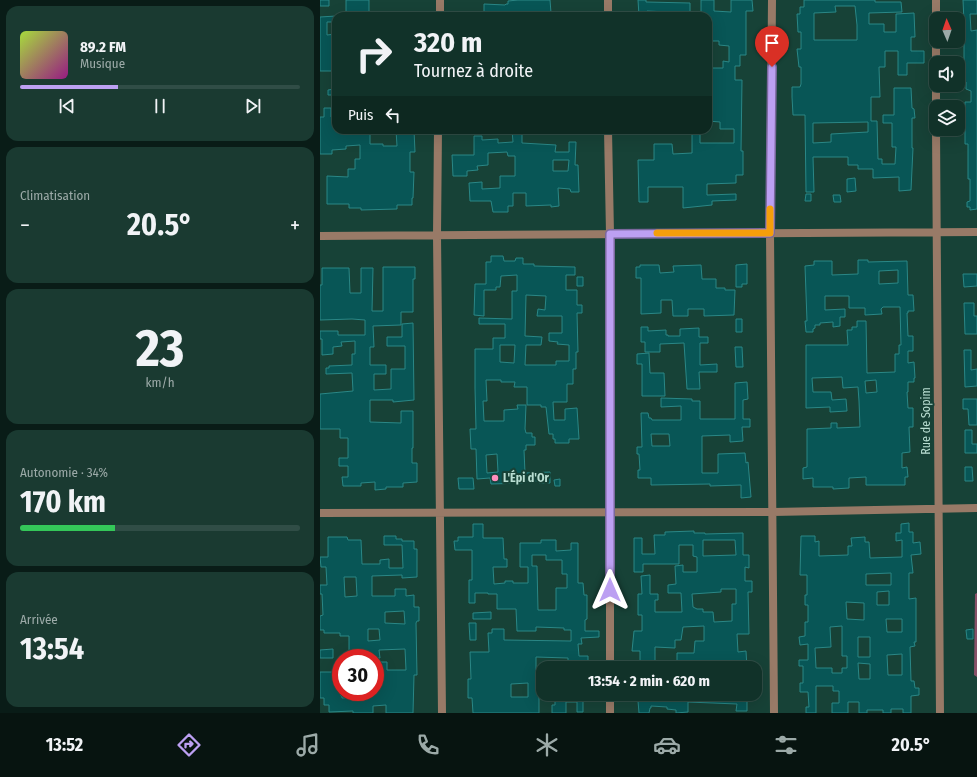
<!DOCTYPE html>
<html lang="fr">
<meta charset="utf-8">
<style>
:root{--surface:#113229;--page:#1a3a31;--text:#f1f3f6;--muted:#9caaa8;--line:#304d46;--accent:#bca0f2}
body{margin:0;font-family:"Fira Sans Condensed",sans-serif;background:var(--page);color:var(--text);height:100vh;display:flex;flex-direction:column;font-size:15px;white-space:nowrap}
*{box-sizing:border-box;margin:0}
p{font-size:13px;color:var(--muted)}
.icon{flex:none;width:22px;height:22px;fill:none;stroke:currentColor;stroke-width:2;stroke-linecap:round;stroke-linejoin:round}
.map{position:relative;flex:1;overflow:hidden}
.sheet{display:flex;flex-direction:column;gap:6px;padding:6px;background:#091c17;width:320px}
.sheet>*{flex:none}
.guide{position:absolute;left:12px;top:12px;width:380px;height:122px;border-radius:12px;box-shadow:0 4px 16px #0002,0 0 0 1px var(--line);background:#113229;color:var(--text);overflow:hidden}
.needle{width:26px;rotate:358deg}
.tools{position:absolute;left:609px;top:12px;display:grid;gap:8px}
.tools a{display:grid;place-items:center;width:36px;height:36px;border-radius:8px;background:var(--surface);box-shadow:0 4px 16px #0002,0 0 0 1px var(--line);font-size:20px}
.speed{position:absolute;left:12px;top:649px;display:flex;gap:8px;font-size:20px;font-weight:700;text-align:center}
.speed>*{display:grid;place-content:center;width:52px;height:52px;border-radius:50%;background:var(--surface);box-shadow:0 4px 16px #0002,0 0 0 1px var(--line);line-height:1}
.speed .limit{border:6px solid #d22;background:#fff;color:#111}
.pin{position:absolute;display:grid;place-items:center;width:34px;height:34px;color:#fff;margin:-41px -17px;border-radius:50% 50% 50% 0;rotate:-45deg;box-shadow:0 0 4px #0007}
.pin .icon{rotate:45deg}
.me{position:absolute;width:44px;margin:-22px;rotate:0deg;stroke-linejoin:round;filter:drop-shadow(0 0 3px #0008)}
.turn{display:flex;align-items:center;gap:14px;height:84px;padding:0 16px;font-size:18px}
.turn .icon{width:52px;height:52px;stroke-width:2.5}
.turn b{display:block;font-size:28px;line-height:34px}
.then{display:flex;align-items:center;height:38px;padding:0 16px;background:#0003;gap:8px;font-size:15px}
.big{font-size:30px;font-weight:700;line-height:1.1}
.sheet .tile{flex:1;display:flex;flex-direction:column;justify-content:center;gap:6px;min-width:0;padding:0 14px;border-radius:12px;background:var(--page)}
.sheet .dial{align-items:center;gap:0}
.dial b{font-size:52px;line-height:1}
.song{display:flex;align-items:center;gap:12px}
.cover{width:48px;height:48px;border-radius:6px;background:linear-gradient(135deg,hsl(80 70% 55%),hsl(310 70% 35%))}
.played{height:4px;border-radius:2px;background:linear-gradient(90deg,var(--accent) 35%,var(--line) 35%)}
.keys{display:flex;justify-content:space-around;direction:ltr}
.heat{display:flex;justify-content:space-between;align-items:center;font-size:22px;direction:ltr}
.charge{height:6px;border-radius:3px;background:linear-gradient(90deg,#34c759 34%,var(--line) 0)}
.trip{position:absolute;left:216px;top:661px;width:226px;height:40px;border-radius:12px;background:var(--surface);box-shadow:0 4px 16px #0002,0 0 0 1px var(--line);font-weight:700;line-height:40px;text-align:center}
.dock{display:flex;height:64px;justify-content:space-around;align-items:center;background:#071410;color:var(--muted)}
.dock .icon{width:28px;height:28px}
.dock .selected{color:var(--accent)}
.dock b{font-size:18px;color:var(--text)}
main{display:flex;flex:1;min-height:0}
.map>svg:first-child{display:block}
.green{fill:#875067}
.building{fill:#085656;stroke:#2a8786;fill-rule:evenodd}
.lines{fill:none;stroke-linecap:round;stroke-linejoin:round}
.minor{stroke:#987a67;stroke-width:8}
.route-casing{stroke:#7a689d;stroke-width:10}
.route{stroke:#bca0f2;stroke-width:7}
.slow{stroke:#f59e0b;stroke-width:7}
.poi-dot{fill:#fd8ebe;stroke:#174237;stroke-width:1.5}
.labels{text-anchor:middle;dominant-baseline:central;stroke-width:4;stroke-linejoin:round;paint-order:stroke}
.street-label{font-size:12px;fill:#b9ded2;stroke:#174237}
.poi-label{font-size:12px;font-weight:bold;fill:#b9ded2;stroke:#174237;text-anchor:start}
</style>
<main>
<section class="sheet">
<div class="tile">
<div class="song"><i class="cover"></i><div><b>89.2 FM</b><p>Musique</p></div></div>
<div class="played"></div>
<div class="keys"><svg class="icon" aria-label="previous" viewBox="0 0 24 24"><path d="M18 5L8 12l10 7zM5 5v14"/></svg><svg class="icon" aria-label="pause" viewBox="0 0 24 24"><path d="M8 5v14M16 5v14"/></svg><svg class="icon" aria-label="next" viewBox="0 0 24 24"><path d="M6 5l10 7-10 7zM19 5v14"/></svg></div>
</div>
<div class="tile"><p>Climatisation</p>
<div class="heat"><a>−</a><b class="big">20.5°</b><a>+</a></div>
</div>
<div class="tile dial"><b>23</b><p>km/h</p></div>
<div class="tile"><p>Autonomie · 34%</p><b class="big">170 km</b><div class="charge"></div></div>
<div class="tile"><p>Arrivée</p><b class="big">13:54</b></div>
</section>
<div class="map">
<svg width="657" height="713" viewBox="0 0 657 713">
<rect width="100%" height="100%" fill="#174237"/>
<path class="green" d="M657,593V677L654,675L655,594Z"/>
<path class="building" d="M0,0H9V6H0Z
M26,0H49V16H26Z
M198,0H230L231,13H215V16H164V4L185,5L186,4H188V1Z
M318,0H326V2L370,3V16H347V12L327,11V16H319Z
M381,0H394V11L411,12V0H432L433,11H426V55H420V66H415V80H422L421,151H423V175H416V183L387,184V195L416,194V200L392,201V205L363,208V187H328V202H319L318,160H334V144H352L353,154L372,153V130H380V143H414V129H400V122L388,121V68H403V61L409,62V46L399,45V41H388V16H381Z
M484,0H555V2H581L582,12L549,13V24H564V32H576V14L594,13L595,37H591V51H604V63H587V75H578V51H565V67H559L560,97H551V121H557L558,159H562V164H575L576,147H572V123H563V115H574V88H591L592,108L594,109L595,118H592V148H593L591,190L579,191V177L553,178V169H538V165H528V157H493L494,192H486L485,115H473L472,97V87H480L481,84V67H479L477,49H481V32H478L477,14H480V7H484ZM515,6H535L537,25V40H494V13L516,12ZM548,122V132L511,134V142L493,143V123Z
M643,0H657V14H650L651,31L657,30V209L650,210V207H647V202L650,201V179H648V144H645V102H651V91L646,89V82H644V35H638V22H644Z
M16,16V22H7V35L16,34V71H0V17Z
M14,89V95H8V90Z
M4,108H11V117H16V130H50V144H63V146H77L76,130H94L95,152H90V172H94L93,198H92V205H77V209L41,210V208H29V204H7V176L28,177V169H35V159H40V145L26,146V149L12,150V154H0V117H4Z
M192,130H202V143L236,145L235,152H249V142H256L255,165H258L259,192H251L250,189L238,188L239,206L231,207V205L206,206V193H193V206H188V212H173L171,201H150L149,183L162,182V189L180,188V176H195V156H188L187,152L168,153V165L157,166L158,170L147,171V176H133L132,155H154V136H162V140L178,139V143L193,142ZM233,160H249L248,171H233Z
M535,178L536,191L527,192V179Z
M486,194H491V201H485Z
M513,195H520L521,202H514Z
M171,256H183L184,261H195L196,258H203V264H214V266L255,267V275H246V290H257V305H262V313H257L258,352H256V369H253V384H247V402H233L234,420H245V409L257,408L259,439H249V443H235V439H233V434H229L226,407H221V405H207V387H194L195,382H181V380H166L167,401H163L164,421H184V410L198,409L197,405H206L205,429L206,433H212V437H215V445H206V450H204L205,473L230,472V483H219V481H205V483L171,484L170,478L157,479L156,449H151L150,429H156L155,388V349H173V338H185V324H159V318L192,319V291H197V275L181,276L180,287H176V290H164V316L154,315L155,284H166V262H171ZM206,295L226,296L225,310L218,309L217,316H242V333H229V341L238,342L237,344L249,345V361H236V365H205L206,345H221L222,337L205,336ZM180,345H195L194,363L180,362ZM177,454L178,472L167,473L166,455Z
M538,260H548V262L587,261L588,295H593L594,311H588V313H587L588,336H593V351H588V363L594,362L595,378H594V382H588V392H587L588,408H593V427H589L590,452L582,453V468L587,467L588,477H585V485H546V477L529,478V488L513,489V487H493V478L483,479V468L487,467V429L511,428V423H517V428L540,427L539,401L538,387L523,388L522,377L492,378L493,392H511L512,400L526,399L527,411L510,412V407L486,408V345H528L527,330H532V327H537V321H546L547,373L575,372V354H579V345H581L580,307H563L561,309L562,314L545,315V308H529V296H505V310L525,309V317H520V326L513,327V322L500,323V325H495V328L493,329V332H486L485,321H487L485,266L494,265V261H512V275L538,274ZM578,270V283L559,284V271ZM556,380L557,392L546,393L545,381Z
M427,264V284H422V287H416V265Z
M320,265H339L340,273L354,272L353,266L381,265L382,279H396V288H405V290H415L414,315L384,316V309H368V316H353L352,300H341V313L321,314V278H316V267H320Z
M63,267H95V279H93V312H81V325L53,326L54,347H50V365H66V374H54V390L71,389V369H85V346H67V337H82V324L93,323L94,400L73,402V400H50V422L81,423V411H93V448H92V463H97V482L83,483V487H66V489L55,490V482L41,483V486H23L22,477H28V466H19V458H28V438H20V429H0V394L33,391L32,373L6,374V368H9V366L32,365V354H35V341L21,342L22,346L13,347V354L2,355V339H0V331H18V335H45V320L32,319L0,320V285H2V268H29L30,293H41V268H53L52,311H63Z
M643,274H657V286L644,287Z
M257,277H263V286H257Z
M644,303H654V316H657V334H645Z
M416,319H422V332H416Z
M321,327H328V331L346,330V335H348V336H360V329L379,328V337H388V343H380V365L397,364V372H379L380,389H367L364,343L340,344V352H325V342H321Z
M415,347H422L423,367H416Z
M644,350H651V370L657,369V386L645,387Z
M329,353L330,373H344L345,396H322V364H317V354Z
M427,382L428,399L423,400V419H430V427H422L423,441L410,442V435L382,436V473H398V454L425,453L426,463L428,462L431,497L421,498V485L390,486V484L331,485V478H318V470H320L319,454H317V447H322L321,413H328L329,418H331L332,420H361V406L341,407V398L372,399V401H380V419H415V383ZM331,434H349L350,446H332Z
M643,399H657V425H649L648,409H643Z
M645,430H652V444H657V453H645Z
M645,467H652L653,481H645Z
M138,478H153L154,489H139Z
M240,479V486H235L234,480Z
M589,523V532H593V543L600,542L601,554L591,555L593,573H589V599L596,598V642H594L595,646L590,647L591,681H594L595,688H599V695L591,696V713H583V709H571V713H563V710H547V713H539V702H528V713H512V703H519V691H513V686H496V713H486V707H489L488,692H480V683H483V666H479V660H488V644L480,645L479,637L485,636V622H488V605H485V595H487V575H480L481,536H495V542L499,541V556L528,555V546H532L531,538L545,537V542H549L550,558L582,557V540L576,541V533H581V524ZM571,573V585H546V574ZM569,591V605H557V592ZM526,602L544,603V620L527,619ZM566,619H582V632H567ZM522,626V656H527V668H522V673H512V668H496L495,648L511,647L510,627ZM538,637H550V657H538ZM582,654V675H568L567,655ZM538,663L550,664V679H539Z
M153,524H163V538H183L184,559H187V567H173L174,584L185,583V581H193V583H208V567H200V543H221V540H236V551L251,550V543H258V583H263L264,595H267V619L265,620V631H279V637L261,638L262,644H258L259,656H268V663H259V666L248,667V658L216,657V670H221V672H223V685H221V690H219V713H153L152,698H148V679H151L150,652H169L168,633H172V629H184V640L251,641V630H244V628L216,627V631H197L196,609H177V594H168V593H155V603H149V580H152V550H135L134,541H138V537H153ZM212,555H226V560H242V574H247V588H236V610H218L217,566H212ZM208,683V697H191V684Z
M374,531V533H385V534L423,533V555H429V568L425,567V581H432V592H428L429,634H417L418,652L426,651L427,668H357V653H374L375,641H384V626L363,627L361,640H355V648L335,647V663H320V651H312L314,631H322V615H318V594H322L321,576L330,575V594H338V600H335V612H362L361,593H348V585L356,584L355,566L363,565V572H377V557L373,556V545H359V564H323V572H314V538H322V554H335L334,535H345V532ZM383,540H415L416,555L383,556ZM401,589H416V604H412V621L394,622L393,612H383V609H377L373,607L372,594L401,592Z
M64,536H76V539H82V541H94V549H97V577L82,578V575L52,576V596H75V589H86V596L94,595V607H99V621H97L96,623L97,675H94L93,713H66V705L53,706V713H33V711L9,712V705H4V698H0V672H21V696H22V698L34,697V692H55V671H59V662H67V670H86L85,649L59,650L60,658H29V636H20V633H4V630H0V616L3,615L2,594H0V585H7L6,567H1L0,557H8V537H27L28,540H41L42,564H60V560L69,559V568H83L82,545H64ZM24,577H36L37,596L25,597ZM84,611L85,624L65,623V612ZM48,629H59L60,640L48,641Z
M171,612V619H153V613Z
M149,623H156V640H150Z
M653,629V639H647L646,630Z
M13,649V658H0V650Z
M259,694V699H263V712H257V702H246V713H232V705H235V696Z
M323,694H383V697H418V694H424V696H427V711H416L417,704L368,702V712L356,713V710L347,709V707L331,706V708H330L329,713H319L318,701H320V697H323Z"/>
<g class="lines">
<path class="minor" d="M452,0L450,233L454,713
M616,0V121
M120,16V0
M288,16V0
M616,129L620,713
M118,130L117,235L122,713
M288,130L290,234V668
M0,236L657,232
M0,513L453,512L657,508
M290,713V694"/>
</g>
<g class="lines">
<defs>
<path id="route" d="M290,590V234L450,233L452,67"/>
</defs>
<use href="#route" class="route-casing"/>
<use href="#route" class="route"/>
<path class="slow" d="M337,233H450V209"/>
</g>
<circle class="poi-dot" cx="175" cy="478" r="4"/>
<g class="labels">
<g class="street-label">
<text transform="translate(606 421) rotate(-90)">Rue de Sopim</text>
</g>
<g class="poi-label">
<text x="183" y="478">L'Épi d'Or</text>
</g>
</g>
</svg>
<div class="tools">
<a><svg class="needle" viewBox="-14 -14 28 28"><path d="M0-13l5 13h-10z" fill="#e53935"/><path d="M0 13l5-13h-10z" fill="#9caaa8"/></svg></a>
<a><svg class="icon" aria-label="sound" viewBox="0 0 24 24"><path d="M4 9h4l5-4v14l-5-4H4zM17 9q2 3 0 6"/></svg></a>
<a><svg class="icon" aria-label="layers" viewBox="0 0 24 24"><path d="M12 4l9 5-9 5-9-5zM3 14l9 5 9-5"/></svg></a>
</div>
<div class="speed"><div class="limit">30</div></div>
<div class="pin" style="left:452px;top:67px;background:#d93025"><svg class="icon" aria-label="arrive" viewBox="0 0 24 24"><path d="M6 21V4h12l-3 4 3 4H6"/></svg></div>
<svg class="me" style="left:290px;top:590px" viewBox="-20 -20 40 40"><path d="M0-17L14 15 0 8-14 15z" fill="#bca0f2" stroke="#fff" stroke-width="4"/></svg>
<div class="trip">13:54 · 2 min · 620 m</div>
<div class="guide">
<div class="turn"><svg class="icon" aria-label="right" viewBox="0 0 24 24"><path d="M7 20v-9h11M14 6l5 5-5 5"/></svg><div><b>320 m</b>Tournez à droite</div></div>
<div class="then">Puis<svg class="icon" aria-label="left" viewBox="0 0 24 24"><path d="M17 20v-9H6M10 6l-5 5 5 5"/></svg></div>
</div>
</div>
</main>
<nav class="dock">
<b>13:52</b>
<svg class="icon selected" aria-label="directions" viewBox="0 0 24 24"><path d="M12 3l9 9-9 9-9-9zM9 14v-3h6M13 9l2 2-2 2"/></svg>
<svg class="icon" aria-label="music" viewBox="0 0 24 24"><path d="M9 18V5l10-2v13"/><circle cx="6" cy="18" r="3"/><circle cx="16" cy="16" r="3"/></svg>
<svg class="icon" aria-label="phone" viewBox="0 0 24 24"><path d="M5 4h4l2 5-3 2q2 4 5 5l2-3 5 2v4C11 20 4 13 5 4z"/></svg>
<svg class="icon" aria-label="climate" viewBox="0 0 24 24"><path d="M12 3v18M4 7l16 10M4 17L20 7"/></svg>
<svg class="icon" aria-label="car" viewBox="0 0 24 24"><path d="M5 17H2v-5l4-1 3-4h7l3 4 3 1v5h-3M9 17h6M6 11h13"/><circle cx="7" cy="17" r="2"/><circle cx="17" cy="17" r="2"/></svg>
<svg class="icon" aria-label="filters" viewBox="0 0 24 24"><path d="M4 7h16M4 17h16"/><circle cx="9" cy="7" r="2"/><circle cx="15" cy="17" r="2"/></svg>
<b>20.5°</b>
</nav>
